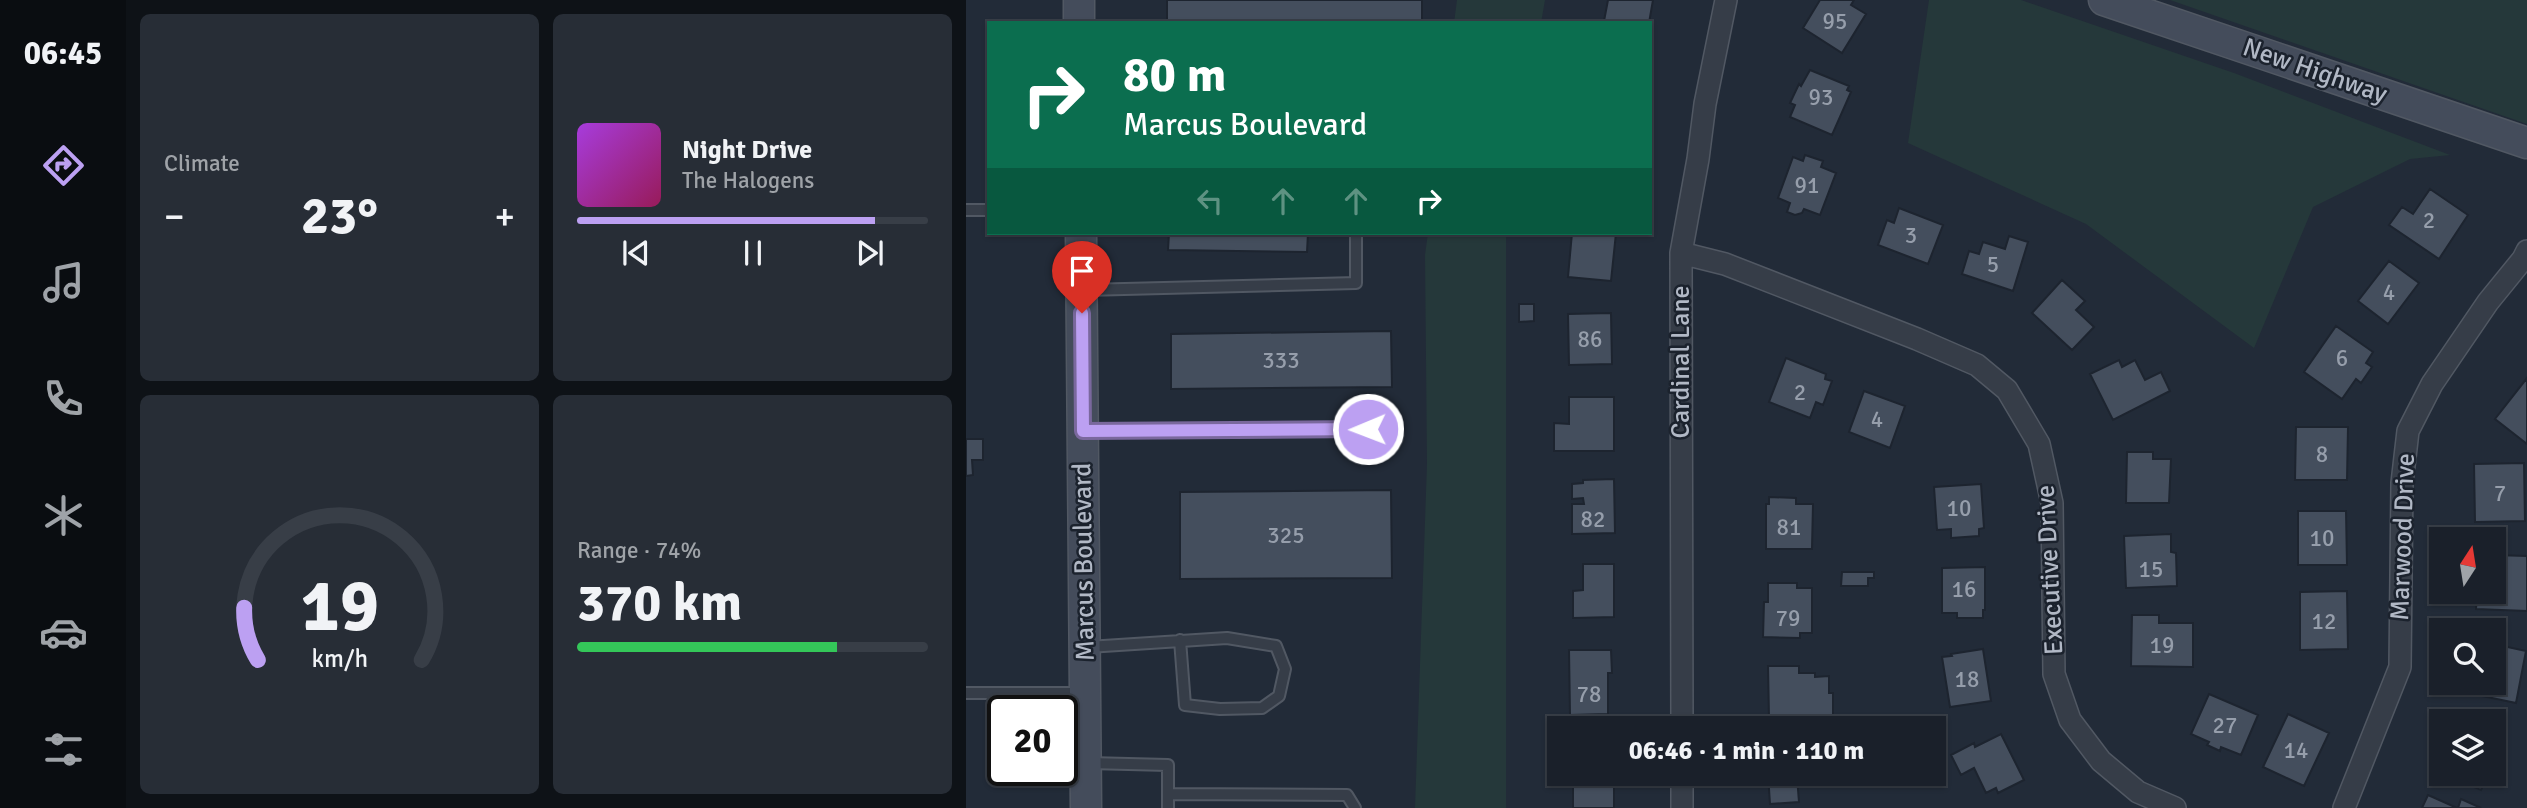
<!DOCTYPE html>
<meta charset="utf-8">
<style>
:root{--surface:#1a202a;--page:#272d36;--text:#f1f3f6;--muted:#9fa3a8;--line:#383e47;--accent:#bca0f2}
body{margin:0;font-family:Signika,sans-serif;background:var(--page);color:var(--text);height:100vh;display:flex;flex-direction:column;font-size:26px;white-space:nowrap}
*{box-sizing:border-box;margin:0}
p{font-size:23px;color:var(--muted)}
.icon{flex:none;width:38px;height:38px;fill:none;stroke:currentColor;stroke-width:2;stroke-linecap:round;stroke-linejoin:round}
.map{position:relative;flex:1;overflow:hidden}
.details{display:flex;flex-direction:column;gap:14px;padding:14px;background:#0e1217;width:840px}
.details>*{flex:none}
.guide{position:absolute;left:21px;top:21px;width:665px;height:214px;border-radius:0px;box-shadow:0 2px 5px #0004,0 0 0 2px var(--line);background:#0b6e4f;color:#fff;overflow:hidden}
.needle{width:46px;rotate:12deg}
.controls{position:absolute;left:1463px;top:527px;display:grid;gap:14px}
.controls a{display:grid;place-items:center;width:77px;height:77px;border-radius:0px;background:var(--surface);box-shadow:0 2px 5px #0004,0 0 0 2px var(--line);font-size:35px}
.speed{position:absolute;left:21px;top:695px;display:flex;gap:14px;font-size:35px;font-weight:700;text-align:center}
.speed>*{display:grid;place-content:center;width:91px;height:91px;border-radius:50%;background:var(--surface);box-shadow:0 2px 5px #0004,0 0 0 2px var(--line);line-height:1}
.speed .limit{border:4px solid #111;border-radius:10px;background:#fff;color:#111}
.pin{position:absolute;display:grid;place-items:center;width:60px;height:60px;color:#fff;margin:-72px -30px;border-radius:50% 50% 50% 0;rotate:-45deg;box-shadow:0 0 7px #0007}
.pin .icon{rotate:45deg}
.me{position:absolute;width:77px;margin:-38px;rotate:269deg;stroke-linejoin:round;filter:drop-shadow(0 0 5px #0008)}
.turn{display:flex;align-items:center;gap:24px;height:147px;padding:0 21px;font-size:32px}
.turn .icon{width:91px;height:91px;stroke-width:2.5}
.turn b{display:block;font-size:49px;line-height:60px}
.lanes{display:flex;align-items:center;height:66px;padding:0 21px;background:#0003;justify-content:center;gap:35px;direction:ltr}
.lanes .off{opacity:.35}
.big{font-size:52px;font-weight:700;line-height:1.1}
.details .card{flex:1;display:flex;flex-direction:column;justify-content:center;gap:10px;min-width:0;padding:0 24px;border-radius:10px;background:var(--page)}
.details .dial{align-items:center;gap:0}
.dial svg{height:182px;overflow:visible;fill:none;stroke:var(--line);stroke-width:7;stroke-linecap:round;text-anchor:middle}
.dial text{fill:var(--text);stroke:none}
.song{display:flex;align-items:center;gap:21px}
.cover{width:84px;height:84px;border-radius:10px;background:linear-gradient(135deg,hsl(280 70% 55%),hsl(330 70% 35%))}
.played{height:7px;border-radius:4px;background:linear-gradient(90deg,var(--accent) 85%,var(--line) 85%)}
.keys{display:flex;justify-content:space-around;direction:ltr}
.heat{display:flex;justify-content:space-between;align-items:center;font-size:38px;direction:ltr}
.charge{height:10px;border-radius:5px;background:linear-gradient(90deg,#34c759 74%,var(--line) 0)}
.details .tiles{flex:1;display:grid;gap:14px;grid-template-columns:repeat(2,1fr)}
.trip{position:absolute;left:581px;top:716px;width:399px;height:70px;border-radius:0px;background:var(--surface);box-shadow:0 2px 5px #0004,0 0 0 2px var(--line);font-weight:700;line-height:70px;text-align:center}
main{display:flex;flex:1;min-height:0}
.dock{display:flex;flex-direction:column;width:126px;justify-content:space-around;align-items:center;background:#0a0d11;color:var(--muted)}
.dock .icon{width:49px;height:49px}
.dock .active{color:var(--accent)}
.dock b{font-size:32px;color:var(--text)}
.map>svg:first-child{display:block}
.green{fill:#25383a}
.building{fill:#444e5d;stroke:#1d242f;stroke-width:2}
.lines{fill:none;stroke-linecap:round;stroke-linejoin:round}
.lane-casing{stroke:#515863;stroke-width:14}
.street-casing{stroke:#515863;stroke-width:24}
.secondary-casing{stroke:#515863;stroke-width:33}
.lane{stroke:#363d48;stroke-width:10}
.street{stroke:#363d48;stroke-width:21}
.secondary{stroke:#444c5b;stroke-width:30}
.route-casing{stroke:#7a689d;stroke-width:18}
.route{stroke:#bca0f2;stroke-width:12}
.labels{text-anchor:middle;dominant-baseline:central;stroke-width:5;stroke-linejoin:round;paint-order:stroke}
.number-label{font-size:23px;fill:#969eab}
.street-label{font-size:26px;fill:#b1b8c5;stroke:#1b222d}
</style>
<main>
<nav class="dock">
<b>06:45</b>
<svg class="icon active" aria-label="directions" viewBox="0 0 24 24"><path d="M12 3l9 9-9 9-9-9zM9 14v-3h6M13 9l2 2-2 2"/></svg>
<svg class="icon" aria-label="music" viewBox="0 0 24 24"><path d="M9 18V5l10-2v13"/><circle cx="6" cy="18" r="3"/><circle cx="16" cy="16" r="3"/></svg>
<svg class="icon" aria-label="phone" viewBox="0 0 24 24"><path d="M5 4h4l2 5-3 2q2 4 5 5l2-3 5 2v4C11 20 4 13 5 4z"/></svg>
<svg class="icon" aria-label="climate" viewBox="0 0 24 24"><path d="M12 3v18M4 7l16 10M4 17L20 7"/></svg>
<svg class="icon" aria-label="car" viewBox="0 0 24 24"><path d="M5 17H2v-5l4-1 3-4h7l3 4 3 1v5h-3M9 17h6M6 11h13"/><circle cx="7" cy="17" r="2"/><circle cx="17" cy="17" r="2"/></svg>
<svg class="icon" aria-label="filters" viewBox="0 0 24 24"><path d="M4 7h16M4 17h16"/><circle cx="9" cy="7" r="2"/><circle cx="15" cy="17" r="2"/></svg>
</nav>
<section class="details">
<div class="tiles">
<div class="card"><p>Climate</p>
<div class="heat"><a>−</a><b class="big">23°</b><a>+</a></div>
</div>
<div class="card">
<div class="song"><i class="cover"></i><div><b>Night Drive</b><p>The Halogens</p></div></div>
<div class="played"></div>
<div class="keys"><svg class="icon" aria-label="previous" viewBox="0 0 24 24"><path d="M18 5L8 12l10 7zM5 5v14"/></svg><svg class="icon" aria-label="pause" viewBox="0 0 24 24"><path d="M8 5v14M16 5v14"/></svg><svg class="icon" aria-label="next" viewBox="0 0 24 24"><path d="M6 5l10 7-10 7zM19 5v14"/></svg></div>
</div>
<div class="card dial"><svg viewBox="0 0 100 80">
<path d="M14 69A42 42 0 1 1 86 69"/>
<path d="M14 69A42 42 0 0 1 8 46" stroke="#bca0f2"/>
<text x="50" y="56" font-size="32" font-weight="700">19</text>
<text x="50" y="72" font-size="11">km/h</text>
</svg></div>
<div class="card"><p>Range · 74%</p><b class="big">370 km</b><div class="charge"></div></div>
</div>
</section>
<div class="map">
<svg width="1561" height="808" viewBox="0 0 1561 808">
<rect width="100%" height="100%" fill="#222b38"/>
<path class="green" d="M491,0H579L575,23H488Z
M963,0H1055L1268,73L1484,155L1444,159L1347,207L1288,348L1120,224L942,143Z
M1204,0H1561V124Z
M462,233H540V808H449L461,464L459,255Z"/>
<path class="building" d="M201,0H456V23H201Z
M642,0H687L683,23L638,21Z
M854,0H888L885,5L900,14L876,53L837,28Z
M844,70L883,86L881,90L885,92L866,135L824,117L829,105L824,103L833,84L835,86Z
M839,155L857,161L855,167L870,173L854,215L838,209L836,213L829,215L821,212L824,203L812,198L827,157L837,161Z
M1464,189L1502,215L1473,259L1423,225L1436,207L1447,214Z
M933,208L977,225L962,264L912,245L921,220L928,223Z
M203,233H342L341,252L202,250Z
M606,233H650L645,281L602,277Z
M1043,236L1062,242L1047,291L996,274L1003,251L1013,254L1017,242L1039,249Z
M1423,261L1453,283L1422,324L1392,301Z
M1096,280L1119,301L1110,310L1128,327L1106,350L1066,313Z
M553,304H568V321L553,322Z
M645,313L646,364L603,365L602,314Z
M1370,326L1407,352L1400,363L1406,367L1395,383L1390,379L1376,399L1338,372Z
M425,331L426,387L205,389V334Z
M820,358L860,374L859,379L866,381L857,405L850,402L844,418L803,402Z
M1153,360L1156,367L1169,360L1179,380L1195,372L1204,391L1147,420L1124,374Z
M1561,378V444L1529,419Z
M898,391L939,406L924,448L883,432Z
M603,397H648V451H588V423L603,424Z
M1330,427H1382L1381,480H1329Z
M0,439H17V460H6L7,475L0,476Z
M1161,452H1187V459H1205L1203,503H1160Z
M1558,463L1559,521L1509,522L1508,464Z
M648,479L649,533L606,534V504H618L617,498L606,499V484L617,483V480Z
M1015,484L1018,528L1013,529V536L985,538V529L971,530L968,487Z
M425,490L426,578L214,579V492Z
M803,497L830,498V504H847L846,549H800V504H803Z
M1332,511H1380L1381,565H1332Z
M1205,534V552L1210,553L1211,586L1160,588L1158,536Z
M1528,555L1561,556V611L1510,609L1511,592H1528Z
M617,564H648V617L607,618V591L617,590Z
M1019,567V610H1017V618H991V613H976V568Z
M876,572H908V578H902V586H875Z
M802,583H831V588H846V633H834V638L797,637L798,602H802Z
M1381,591L1382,649L1334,650V592Z
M1166,615H1193V623H1227V667L1165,666Z
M1528,644L1560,651L1550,703L1502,693L1505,682H1528Z
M1017,649L1025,701L984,707L976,657L986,656L985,654Z
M603,650H645L646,673H642V714L604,715Z
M802,666H833V673H849V677L863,676V693H867V716L803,718Z
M1243,694L1292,715L1275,755L1255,747L1254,751L1241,745L1243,742L1225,734Z
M1322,714L1363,733L1338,786L1297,767Z
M1035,734L1058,780L1032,793L1030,788L1020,793L1008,768L995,775L985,755L1008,743L1009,747Z
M1528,736L1537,741L1528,762Z
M618,774H648V808H607V786H618Z
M802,774H845V776L831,777L833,802L804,804Z
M1478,774H1523L1515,790Z
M1462,795L1491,808H1456Z
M1495,799L1515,808H1492Z"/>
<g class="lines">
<defs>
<path id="lane" d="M0,210H23
M119,290L390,283V233
M120,431L402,429
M122,647L261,638L310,646L319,669L313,696L296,708L254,709L219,705L214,640
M0,693H116
M123,763L202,765V808
M202,794L381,795L389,808"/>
<path id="street" d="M715,253L759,264L951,339L1011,365L1041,390L1073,444L1086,503L1088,674L1104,720L1135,761L1172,792L1209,808
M716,728L715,253L732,159L739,104L760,0
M716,774V808
M1378,808L1434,667L1436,483L1442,431L1466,384L1522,302L1557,259L1561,251"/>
<path id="secondary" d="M113,0V23
M1138,0L1561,143
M115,233L120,808"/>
</defs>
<use href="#lane" class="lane-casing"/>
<use href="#street" class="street-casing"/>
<use href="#secondary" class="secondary-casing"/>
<use href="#lane" class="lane"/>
<use href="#street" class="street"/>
<use href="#secondary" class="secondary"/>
</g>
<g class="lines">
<defs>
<path id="route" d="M116,313L117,431L402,429"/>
</defs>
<use href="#route" class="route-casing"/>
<use href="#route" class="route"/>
</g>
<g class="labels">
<g class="number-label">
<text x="869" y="21">95</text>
<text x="855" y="97">93</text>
<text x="841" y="185">91</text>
<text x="1463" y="220">2</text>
<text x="945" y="235">3</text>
<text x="1027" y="264">5</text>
<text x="1423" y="292">4</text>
<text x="624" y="339">86</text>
<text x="1376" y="358">6</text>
<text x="315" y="360">333</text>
<text x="834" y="392">2</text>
<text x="911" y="419">4</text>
<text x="1356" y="454">8</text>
<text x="1534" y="493">7</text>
<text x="993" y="508">10</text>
<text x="627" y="519">82</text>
<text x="823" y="527">81</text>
<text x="320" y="535">325</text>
<text x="1356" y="538">10</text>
<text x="1185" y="569">15</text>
<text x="998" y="589">16</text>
<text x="822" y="618">79</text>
<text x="1358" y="621">12</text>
<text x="1196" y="645">19</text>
<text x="1001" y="679">18</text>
<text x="623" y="694">78</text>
<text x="1259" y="725">27</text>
<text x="1330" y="750">14</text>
</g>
<g class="street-label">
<text transform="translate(1349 71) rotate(19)">New Highway</text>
<text transform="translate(715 362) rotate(-90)">Cardinal Lane</text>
<text transform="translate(1437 537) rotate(-88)">Marwood Drive</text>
<text transform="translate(118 562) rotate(-91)">Marcus Boulevard</text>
<text transform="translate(1084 570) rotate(-93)">Executive Drive</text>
</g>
</g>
</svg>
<div class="controls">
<a><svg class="needle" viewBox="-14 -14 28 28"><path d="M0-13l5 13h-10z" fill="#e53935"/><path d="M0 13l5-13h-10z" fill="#9fa3a8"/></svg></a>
<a><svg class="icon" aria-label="search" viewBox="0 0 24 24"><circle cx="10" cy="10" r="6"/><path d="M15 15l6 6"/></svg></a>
<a><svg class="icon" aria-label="layers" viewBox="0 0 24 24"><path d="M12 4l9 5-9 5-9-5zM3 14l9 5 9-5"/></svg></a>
</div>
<div class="speed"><div class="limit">20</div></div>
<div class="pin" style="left:116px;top:313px;background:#d93025"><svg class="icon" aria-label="arrive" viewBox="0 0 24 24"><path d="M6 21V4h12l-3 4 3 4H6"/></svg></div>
<svg class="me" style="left:402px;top:429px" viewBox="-20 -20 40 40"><circle r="17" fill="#bca0f2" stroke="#fff" stroke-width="3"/><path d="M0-11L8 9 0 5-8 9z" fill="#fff"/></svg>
<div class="trip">06:46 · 1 min · 110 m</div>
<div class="guide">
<div class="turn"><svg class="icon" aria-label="right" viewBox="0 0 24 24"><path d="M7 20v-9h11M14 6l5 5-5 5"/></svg><div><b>80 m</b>Marcus Boulevard</div></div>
<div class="lanes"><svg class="icon off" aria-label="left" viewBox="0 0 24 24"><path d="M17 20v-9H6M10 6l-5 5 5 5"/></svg><svg class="icon off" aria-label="ahead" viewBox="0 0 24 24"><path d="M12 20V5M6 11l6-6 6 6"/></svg><svg class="icon off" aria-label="ahead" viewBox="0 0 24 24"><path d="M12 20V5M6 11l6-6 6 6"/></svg><svg class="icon" aria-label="right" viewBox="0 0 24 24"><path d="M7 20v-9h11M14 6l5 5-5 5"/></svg></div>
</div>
</div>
</main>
